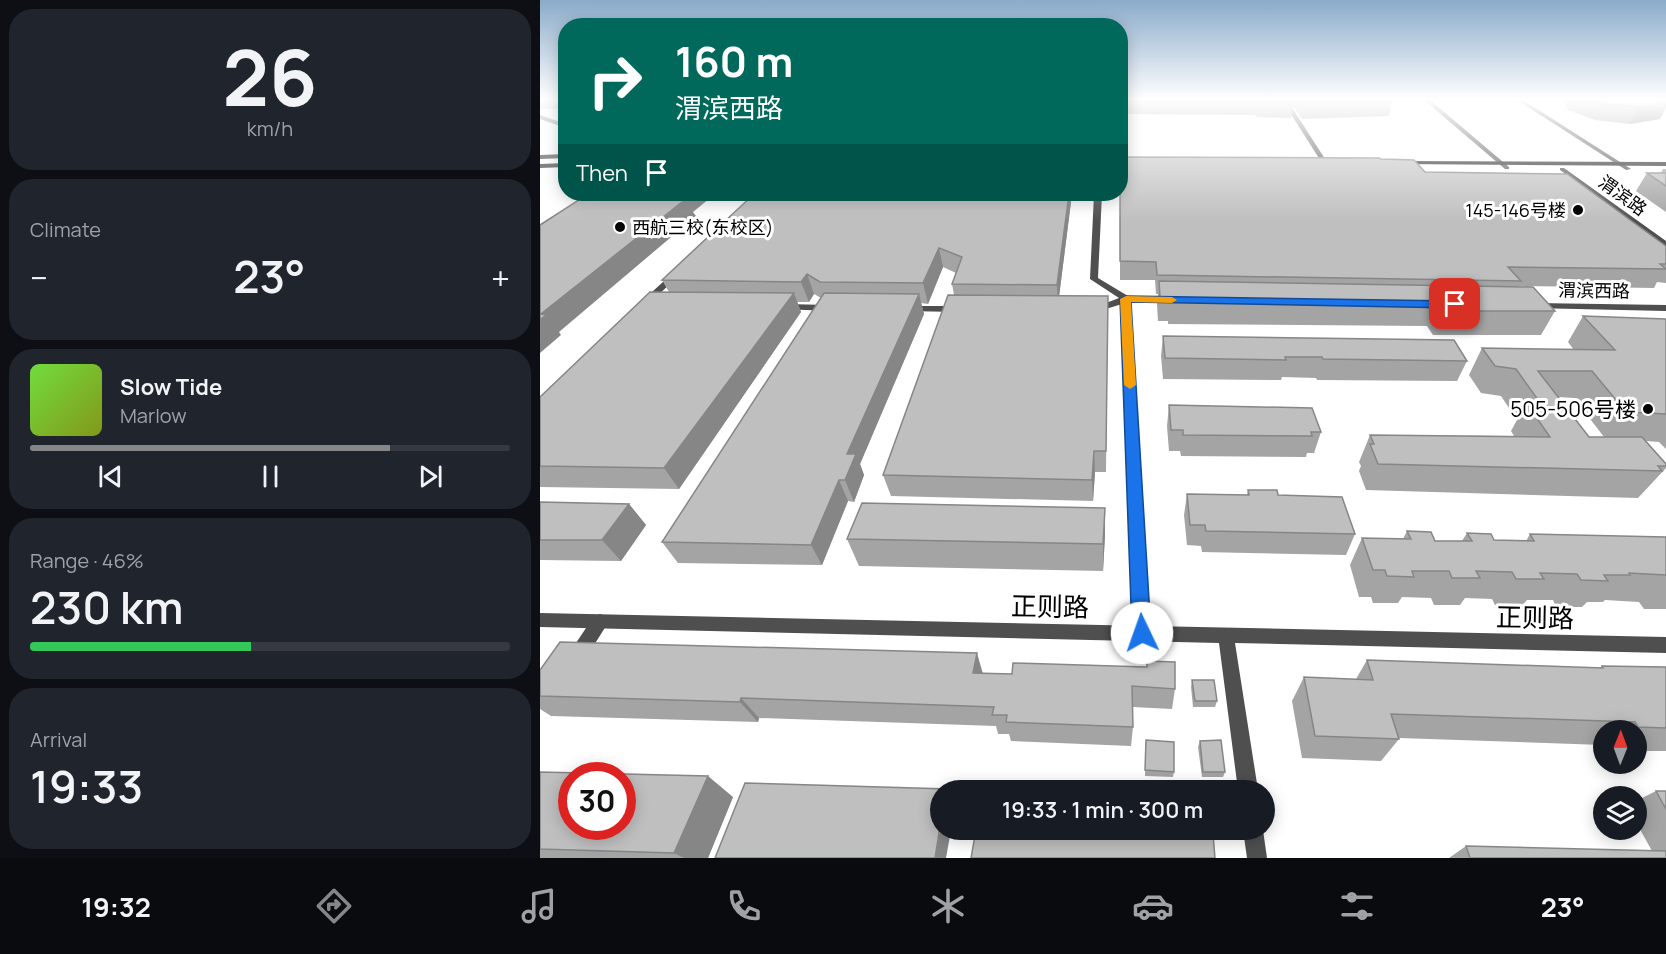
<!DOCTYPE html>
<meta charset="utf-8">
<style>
:root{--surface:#171b24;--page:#20242c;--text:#f1f3f6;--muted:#9ea1a6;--line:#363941;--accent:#858687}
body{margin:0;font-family:Manrope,"Noto Sans SC",sans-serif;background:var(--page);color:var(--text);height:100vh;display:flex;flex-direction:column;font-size:22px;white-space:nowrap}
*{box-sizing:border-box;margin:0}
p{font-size:20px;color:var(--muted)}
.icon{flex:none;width:33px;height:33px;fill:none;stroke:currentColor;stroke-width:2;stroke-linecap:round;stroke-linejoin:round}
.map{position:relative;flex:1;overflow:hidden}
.panel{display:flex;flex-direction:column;gap:9px;padding:9px;background:#0d0f14;width:540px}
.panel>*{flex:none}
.banner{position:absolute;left:18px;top:18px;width:570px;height:183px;border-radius:24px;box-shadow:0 3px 15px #0003;background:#00695c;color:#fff;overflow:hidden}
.needle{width:39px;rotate:1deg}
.tools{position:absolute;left:1053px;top:720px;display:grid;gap:12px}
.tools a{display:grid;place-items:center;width:54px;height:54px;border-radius:50%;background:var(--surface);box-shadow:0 3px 15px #0003;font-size:30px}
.speed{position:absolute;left:18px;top:762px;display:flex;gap:12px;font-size:30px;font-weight:700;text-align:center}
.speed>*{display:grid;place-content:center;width:78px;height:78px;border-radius:50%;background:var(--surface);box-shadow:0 3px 15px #0003;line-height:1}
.speed .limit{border:9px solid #d22;background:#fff;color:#111}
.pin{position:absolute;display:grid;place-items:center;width:51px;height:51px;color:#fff;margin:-26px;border-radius:12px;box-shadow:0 3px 9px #0006}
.me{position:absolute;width:66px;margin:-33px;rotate:357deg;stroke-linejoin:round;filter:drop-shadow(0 0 4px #0008)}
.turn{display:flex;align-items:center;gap:21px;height:126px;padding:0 18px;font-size:27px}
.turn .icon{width:78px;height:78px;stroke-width:2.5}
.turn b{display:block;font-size:42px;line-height:51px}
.then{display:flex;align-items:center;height:57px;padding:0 18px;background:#0003;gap:12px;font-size:22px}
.big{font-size:45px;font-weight:600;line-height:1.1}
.panel .tile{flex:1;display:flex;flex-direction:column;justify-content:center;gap:9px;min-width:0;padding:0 21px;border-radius:24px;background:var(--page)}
.panel .dial{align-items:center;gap:0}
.dial b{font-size:78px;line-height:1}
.song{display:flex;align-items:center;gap:18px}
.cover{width:72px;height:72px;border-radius:9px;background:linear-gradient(135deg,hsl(100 70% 55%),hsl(70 70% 35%))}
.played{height:6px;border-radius:3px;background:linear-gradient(90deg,var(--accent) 75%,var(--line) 75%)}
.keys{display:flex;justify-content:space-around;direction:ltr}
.heat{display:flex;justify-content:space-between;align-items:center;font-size:33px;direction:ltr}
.charge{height:9px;border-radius:4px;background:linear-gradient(90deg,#34c759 46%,var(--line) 0)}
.trip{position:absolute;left:390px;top:780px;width:345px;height:60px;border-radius:30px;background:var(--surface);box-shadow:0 3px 15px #0003;font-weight:600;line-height:60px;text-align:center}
.menu{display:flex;height:96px;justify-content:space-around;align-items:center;background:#090b0e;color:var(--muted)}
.menu .icon{width:42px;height:42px}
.menu .selected{color:var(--accent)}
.menu b{font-size:27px;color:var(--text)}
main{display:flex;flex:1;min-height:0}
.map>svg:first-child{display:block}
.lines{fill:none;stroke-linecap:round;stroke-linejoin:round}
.service{fill:#4f4f4f;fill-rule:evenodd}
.minor{fill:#4f4f4f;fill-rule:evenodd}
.tertiary{fill:#4f4f4f;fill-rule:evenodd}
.secondary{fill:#1c1c1c;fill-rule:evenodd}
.wall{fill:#a4a4a4;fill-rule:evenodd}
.shaded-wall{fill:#868686}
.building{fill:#bfbfbf;stroke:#868686;stroke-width:1.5;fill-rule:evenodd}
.route{fill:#1a73e8;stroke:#114b97;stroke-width:1.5}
.slow{fill:#f59e0b}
.poi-dot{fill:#000;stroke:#fff;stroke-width:2}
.labels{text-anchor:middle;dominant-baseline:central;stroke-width:6;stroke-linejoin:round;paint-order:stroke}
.far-street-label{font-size:18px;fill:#000;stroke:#fff}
.far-poi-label{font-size:18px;fill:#000;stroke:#fff;text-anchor:end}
.poi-label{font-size:21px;fill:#000;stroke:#fff;text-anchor:end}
.near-street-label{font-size:26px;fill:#000;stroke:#fff}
</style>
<main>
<section class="panel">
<div class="tile dial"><b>26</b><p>km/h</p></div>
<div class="tile"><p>Climate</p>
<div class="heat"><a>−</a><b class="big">23°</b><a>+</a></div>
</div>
<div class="tile">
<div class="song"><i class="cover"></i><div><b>Slow Tide</b><p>Marlow</p></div></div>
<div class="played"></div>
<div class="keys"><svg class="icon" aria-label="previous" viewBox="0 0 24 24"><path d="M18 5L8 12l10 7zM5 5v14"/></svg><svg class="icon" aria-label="pause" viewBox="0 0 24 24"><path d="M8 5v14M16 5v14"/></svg><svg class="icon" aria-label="next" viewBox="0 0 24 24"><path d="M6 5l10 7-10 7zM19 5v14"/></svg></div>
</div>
<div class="tile"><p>Range · 46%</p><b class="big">230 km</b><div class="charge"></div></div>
<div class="tile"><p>Arrival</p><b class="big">19:33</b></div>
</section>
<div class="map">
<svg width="1126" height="858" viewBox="0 0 1126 858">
<rect width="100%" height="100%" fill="#fff"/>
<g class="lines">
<path class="service" d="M742,100H747L787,162L786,163H782Z"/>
<path class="minor" d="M884,100H890L969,167V169H965Z
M977,100H983L1091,169L1086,170Z
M554,194H562L558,278L588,296L633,297L638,300L633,303L591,302L610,633L608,638L602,640L596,638L594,633L582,304L553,313L548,310L579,298L550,279Z
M995,303L1126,305V311L992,308V304Z
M244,304L290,305L295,308L290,311L241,309L239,307Z
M367,306H419L424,309L419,312L364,311V307Z
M60,614L66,616L68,621L66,626L44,661L38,663L32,661L30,655L32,649L54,616Z"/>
<path class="tertiary" d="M0,115L26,124V128L0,119Z
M1020,168H1024L1126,241V247L1020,170Z
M135,271L138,272V276L107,306H101V302Z
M0,613L1126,637V653L695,643L718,790H698L679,643L0,627Z
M703,830H723L727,858H707Z"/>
<path class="secondary" d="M26,154V158L0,159V155Z
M860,161L1126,162V166L858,164L857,163Z
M26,163V167L0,168V164Z"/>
</g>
<path class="wall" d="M0,100H26V109H0Z
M587,100H853L849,116L762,119L753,106L751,118L717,117L715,115L588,114Z
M1023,100H1125L1126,101V107L1120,119L1090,124L1055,120L1028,110Z
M841,159L885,172L1126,246V283L1117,282L1114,288L979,286L978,287L1015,311L1001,335H893L887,326L628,324V321H618L617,305L618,294H616L615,280H580V194Z
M1123,169H1126V212L1096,191L1107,173H1121Z
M214,194H532L519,296H568L566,472H555L553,501L351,496L343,475L414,295L412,284L416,273L403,267L388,304L381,303L384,314L320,464L324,475L314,502L308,501L282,565L138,563L122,542L281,298L274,294L269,302H257L261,312L139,489L0,487V397L129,292L122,280Z
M1043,316L1126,319V449L1119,442L1106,441L1126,464V468L1098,498L826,490L819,471L821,466L819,462L830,435L974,436L971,431L977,420L961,396L941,393L929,375L942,348L1034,350L1028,342ZM1018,397L1034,398L1064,437H1049Z
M623,336L927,361L917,381L777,380L776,378L742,377L741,380L623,379L621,356Z
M629,405L781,432L774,453H767L766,457L641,456L640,451H629L627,426Z
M708,490L738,495L815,534L806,555L662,552L661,546L647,545L644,515L647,494L707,495Z
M0,502L89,504L106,525L81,561L0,560Z
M867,531L895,541H922L927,533L954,540L986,541L990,534L1126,537V609H1104L1099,602L1065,600L1063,602H1047L1042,607H1016L1013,600H987L982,606L955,605L952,599L925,598L920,605H894L891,598L862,597L858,603H833L831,597H819L810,565L822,538L863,539Z
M565,535L563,571L319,566L307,539Z
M827,660L1060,668L1062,666L1126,667V751H1096V730H1064V747L1063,745L859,738V739L841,761L762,758L752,701L764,677L816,679Z
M607,661L635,689L632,709L593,707V727L591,746L471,741L469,734H458L456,726L219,718L218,722L11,716L0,709V696L443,674H472L607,667Z
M652,680L677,701L675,707H653L651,687Z
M606,740L634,772L633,777L605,776Z
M660,741L685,772L683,777H662L658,747Z
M0,772L193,797L168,858H0Z
M1116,791H1126V858H909L926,846L1112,851L1096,822V801Z"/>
<path class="shaded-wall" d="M1126,103V107L1120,119L1090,124L1099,107Z
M145,194H175L153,212L156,216L19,332L21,335L0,353V320L1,314Z
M529,194H532L518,305L517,285Z
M399,248L403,267L388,304L383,283Z
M267,274L274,294L269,302L261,282Z
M254,293L261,312L139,489L124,468Z
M379,294L384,314L320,464L324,475L314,502L305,480L307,454Z
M554,451L555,472L553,501L552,480Z
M299,480L308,501L282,565L271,545Z
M89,504L106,525L81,561L62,540Z
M565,508V535L563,571V544Z
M437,653L443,674L433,673Z
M201,698L219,718L218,722L200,702Z
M168,776L193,797L168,858H144L134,853Z
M400,830H411L406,858H395Z"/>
<path class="building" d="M719,100H753L754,101H719Z
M764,100H808L765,102Z
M1055,100H1125L1126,101V103L1099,107L1064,104Z
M580,157L839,158L841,159L874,160L885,172L1027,174L1126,246V264H1120L1126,269L968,267L981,281L617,275L616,262L580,261Z
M1107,173H1126V186Z
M48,194H145L139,198H147L1,314L6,315L0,320V225Z
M214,194H529L517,285L412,284L422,257L399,248L383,283L280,282L267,274L261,282L122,280Z
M619,281L993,287L1015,311H903L897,302L630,300V297H620Z
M110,292L254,293L124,468L0,466V397Z
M284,293L379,294L307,454H316L305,480H299L271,545L122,542Z
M408,295L568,296L566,451H554L552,480L343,475Z
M1043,316L1126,319V414L1086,412L1052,371H998L1049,437H1102L1126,464V466H1118L1122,471L838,464L830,444H834L830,435L1010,437L987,404H1001L976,369L955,366L942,348L1075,350Z
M623,336L914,340L927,361L783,359L782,357H745L746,360L625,358Z
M629,405L772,408L781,432H771L772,436L643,435V430H631Z
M708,490H737L738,495L802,497L815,534L666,531L665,525H650L647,494L709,495Z
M0,502L89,504L62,540H0Z
M322,503L565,508L563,544L307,539Z
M867,531L891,532L895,541H932L927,533L951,534L954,540L994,541L990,534L1126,537V575L1089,573L1090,575H1064L1068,581L1041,580L1037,574L1000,573L1004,579H976L972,572L936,571L940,578H912L909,571H872L874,577L847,576L845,570H833L822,538L871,539Z
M20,642L437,653L433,673L472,674L473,663L607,667V661L635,662V689L592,686L593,727L466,722L467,715H452L454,707L201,698L200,702L0,696V670Z
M827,660L1063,668L1062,666L1126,667V728L1098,727L1095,722L851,714L859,739L775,736L764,677L833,680Z
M652,680H674L677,701H655Z
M606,740L634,742V772L605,770Z
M681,740L685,772H663L660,741Z
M0,772L168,776L134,853L0,849ZM32,776H82V826H32Z
M205,783L408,789L407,790H400V827L395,858H175Z
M1116,791H1126V809Z
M436,830H654V833L673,834L675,858H431Z
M926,846L1126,851V858H930Z"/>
<linearGradient id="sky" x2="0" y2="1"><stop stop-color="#8aabca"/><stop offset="0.45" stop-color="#fff"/><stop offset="1" stop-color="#fff" stop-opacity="0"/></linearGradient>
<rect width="1126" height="221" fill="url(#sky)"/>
<path class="route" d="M586,296L915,301L920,304L915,308L591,302L611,633L608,639L602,642L595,639L592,633L580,299Z"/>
<path class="slow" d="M586,296L632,297L637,300L632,303L591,302L596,385L590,389L584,385L580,299Z"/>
<g class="poi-dot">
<circle cx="1038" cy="210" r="6"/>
<circle cx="80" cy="227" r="6"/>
<circle cx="1108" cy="409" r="6"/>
</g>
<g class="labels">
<g class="far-street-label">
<text transform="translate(1083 195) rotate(36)">渭滨路</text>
<text transform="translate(1054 290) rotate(1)">渭滨西路</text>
</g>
<g class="far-poi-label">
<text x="1026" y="210">145-146号楼</text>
<text x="92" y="227" text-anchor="start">西航三校(东校区)</text>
</g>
<g class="poi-label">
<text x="1096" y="409">505-506号楼</text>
</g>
<g class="near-street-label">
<text transform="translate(510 606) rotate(1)">正则路</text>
<text transform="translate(995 617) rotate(1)">正则路</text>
</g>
</g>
</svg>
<div class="tools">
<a><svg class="needle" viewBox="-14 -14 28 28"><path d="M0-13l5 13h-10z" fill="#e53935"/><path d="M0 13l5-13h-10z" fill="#9ea1a6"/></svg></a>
<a><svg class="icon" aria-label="layers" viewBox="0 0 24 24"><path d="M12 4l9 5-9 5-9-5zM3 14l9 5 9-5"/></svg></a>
</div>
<div class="speed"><div class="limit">30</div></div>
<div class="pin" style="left:915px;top:304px;background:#d93025"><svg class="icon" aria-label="arrive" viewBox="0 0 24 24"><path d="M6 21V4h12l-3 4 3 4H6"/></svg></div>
<svg class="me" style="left:602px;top:633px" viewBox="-20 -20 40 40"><circle r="19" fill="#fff"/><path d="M0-13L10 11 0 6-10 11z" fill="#1a73e8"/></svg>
<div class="trip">19:33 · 1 min · 300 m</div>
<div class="banner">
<div class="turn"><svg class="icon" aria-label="right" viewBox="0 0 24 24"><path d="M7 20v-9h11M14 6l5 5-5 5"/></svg><div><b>160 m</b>渭滨西路</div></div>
<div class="then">Then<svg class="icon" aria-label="arrive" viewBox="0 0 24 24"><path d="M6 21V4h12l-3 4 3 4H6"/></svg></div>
</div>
</div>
</main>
<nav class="menu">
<b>19:32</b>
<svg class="icon selected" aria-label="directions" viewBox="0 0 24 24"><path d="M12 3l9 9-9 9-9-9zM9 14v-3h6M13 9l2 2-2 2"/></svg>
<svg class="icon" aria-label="music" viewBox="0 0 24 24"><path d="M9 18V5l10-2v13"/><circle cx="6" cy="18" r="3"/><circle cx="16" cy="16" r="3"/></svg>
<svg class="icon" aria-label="phone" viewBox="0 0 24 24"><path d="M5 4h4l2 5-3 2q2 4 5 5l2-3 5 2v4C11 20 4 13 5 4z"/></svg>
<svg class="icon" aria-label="climate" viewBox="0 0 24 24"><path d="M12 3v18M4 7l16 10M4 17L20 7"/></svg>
<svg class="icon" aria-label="car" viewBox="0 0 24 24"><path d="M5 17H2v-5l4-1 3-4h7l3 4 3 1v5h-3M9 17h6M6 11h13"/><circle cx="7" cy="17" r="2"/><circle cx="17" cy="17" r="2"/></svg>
<svg class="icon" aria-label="filters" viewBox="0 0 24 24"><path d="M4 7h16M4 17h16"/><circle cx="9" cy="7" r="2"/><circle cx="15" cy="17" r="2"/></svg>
<b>23°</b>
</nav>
